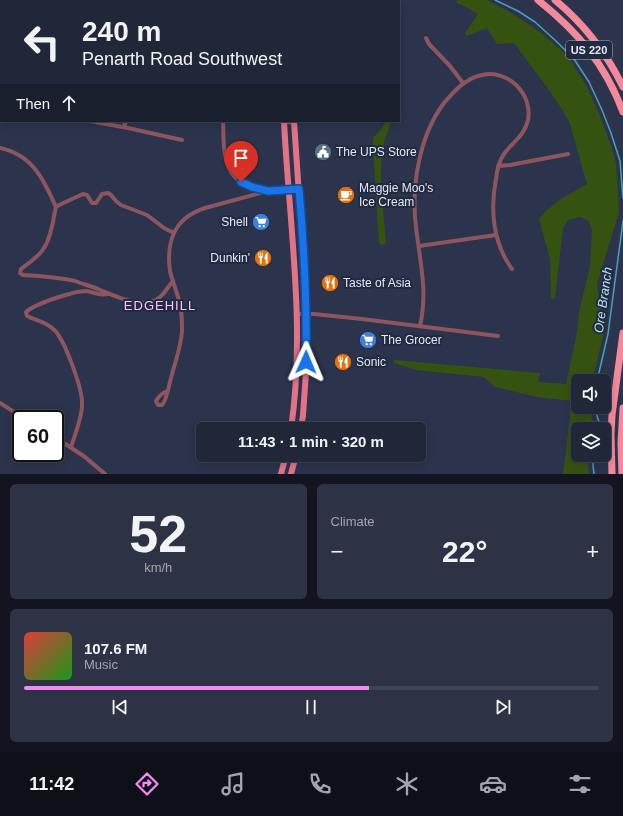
<!DOCTYPE html>
<meta charset="utf-8">
<style>
:root{--surface:#202739;--page:#2d3344;--text:#f1f3f6;--muted:#a2a5ae;--line:#3d4453;--accent:#f28af3}
body{margin:0;font-family:Arial,sans-serif;background:var(--page);color:var(--text);height:100vh;display:flex;flex-direction:column;font-size:15px;white-space:nowrap}
*{box-sizing:border-box;margin:0}
p{font-size:13px;color:var(--muted)}
.icon{flex:none;width:22px;height:22px;fill:none;stroke:currentColor;stroke-width:2;stroke-linecap:round;stroke-linejoin:round}
.map{position:relative;height:474px;overflow:hidden}
.sheet{display:flex;flex-direction:column;gap:10px;padding:10px;background:#12151f;flex:1}
.sheet>*{flex:none}
.guide{position:absolute;left:0px;top:0px;width:400px;height:122px;box-shadow:0 2px 10px #0003,0 0 0 1px var(--line);background:#202739;color:var(--text);overflow:hidden}
.controls{position:absolute;left:571px;top:374px;display:grid;gap:8px}
.controls a{display:grid;place-items:center;width:40px;height:40px;border-radius:6px;background:var(--surface);box-shadow:0 2px 10px #0003,0 0 0 1px var(--line);font-size:20px}
.speed{position:absolute;left:12px;top:410px;display:flex;gap:8px;font-size:20px;font-weight:700;text-align:center}
.speed>*{display:grid;place-content:center;width:52px;height:52px;border-radius:50%;background:var(--surface);box-shadow:0 2px 10px #0003,0 0 0 1px var(--line);line-height:1}
.speed .limit{border:2px solid #111;border-radius:6px;background:#fff;color:#111}
.pin{position:absolute;display:grid;place-items:center;width:34px;height:34px;color:#fff;margin:-41px -17px;border-radius:50% 50% 50% 0;rotate:-45deg;box-shadow:0 0 4px #0007}
.pin .icon{rotate:45deg}
.me{position:absolute;width:44px;margin:-22px;rotate:1deg;stroke-linejoin:round;filter:drop-shadow(0 0 3px #0008)}
.turn{display:flex;align-items:center;gap:14px;height:84px;padding:0 16px;font-size:18px}
.turn .icon{width:52px;height:52px;stroke-width:2.5}
.turn b{display:block;font-size:28px;line-height:34px}
.then{display:flex;align-items:center;height:38px;padding:0 16px;background:#0003;gap:8px;font-size:15px}
.big{font-size:30px;font-weight:700;line-height:1.1}
.sheet .card{flex:1;display:flex;flex-direction:column;justify-content:center;gap:6px;min-width:0;padding:0 14px;border-radius:6px;background:var(--page)}
.sheet .dial{align-items:center;gap:0}
.dial b{font-size:52px;line-height:1}
.song{display:flex;align-items:center;gap:12px}
.cover{width:48px;height:48px;border-radius:6px;background:linear-gradient(135deg,hsl(0 70% 55%),hsl(120 70% 35%))}
.played{height:4px;border-radius:2px;background:linear-gradient(90deg,var(--accent) 60%,var(--line) 60%)}
.keys{display:flex;justify-content:space-around;direction:ltr}
.heat{display:flex;justify-content:space-between;align-items:center;font-size:22px;direction:ltr}
.sheet .tiles{flex:1;display:grid;gap:10px;grid-template-columns:1fr 1fr}
.card:last-child{grid-column:span 2}
.trip{position:absolute;left:196px;top:422px;width:230px;height:40px;border-radius:6px;background:var(--surface);box-shadow:0 2px 10px #0003,0 0 0 1px var(--line);font-weight:700;line-height:40px;text-align:center}
.dock{display:flex;height:64px;justify-content:space-around;align-items:center;background:#0d1017;color:var(--muted)}
.dock .icon{width:28px;height:28px}
.dock .active{color:var(--accent)}
.dock b{font-size:18px;color:var(--text)}
.map>svg:first-child{display:block}
.green{fill:#365210}
.lines{fill:none;stroke-linecap:round;stroke-linejoin:round}
.stream{stroke:#49a0bb;stroke-width:1.5}
.street{stroke:#8d565f;stroke-width:4}
.primary{stroke:#e27387;stroke-width:6}
.highway{stroke:#f4899b;stroke-width:7}
.route-casing{stroke:#114b97;stroke-width:10}
.route{stroke:#1a73e8;stroke-width:7}
.labels{text-anchor:middle;dominant-baseline:central;stroke-width:4;stroke-linejoin:round;paint-order:stroke}
.shield{fill:#212a41;stroke:#a9b0c2;stroke-width:1}
.shield-label{font-size:11px;font-weight:bold;fill:#e3e9f9}
.poi-label{font-size:12px;fill:#e3e9f9;stroke:#212a41;text-anchor:start}
.water-label{font-size:13px;font-style:italic;fill:#b5e3f6;stroke:#212a41}
.neighbourhood-label{font-size:13px;letter-spacing:1px;fill:#fdc3fc;stroke:#212a41}
</style>
<div class="map">
<svg width="623" height="474" viewBox="0 0 623 474">
<rect width="100%" height="100%" fill="#2b344c"/>
<path class="green" d="M458,0H487L515,15L544,35L562,51L571,61L587,87L601,118L612,149L616,163L619,212L597,284L604,333L592,381H578V407H589L593,423V429H578V455H589L588,463L589,474H563L572,401L537,397L495,387L484,377L416,370L394,363V360L540,373L538,382L566,384L577,332L579,312L590,266L592,230L588,220L579,217L568,220L563,228L555,299L551,298L550,259L539,219L547,210L561,199L587,184L570,124L563,111L549,90L514,43L497,44L487,28L467,36L465,33L478,14L456,2Z
M386,121H392C389,129 385,136 384,144C377,174 384,212 386,242L385,244L382,245L379,243L373,147V138L382,128Z"/>
<g class="lines">
<path class="stream" d="M495,0L518,11L535,22L556,41L574,59L589,82L602,110L611,133L620,161L623,198
M597,381L608,334L623,221
M594,407L599,422L598,429
M594,474L593,465L594,455"/>
<path class="street" d="M27,0L28,1
M141,0L142,1
M238,0L239,1
M91,1L92,0
M426,38L429,44L450,66L463,83
M0,113L1,112
M90,121L128,128L182,140
M223,121C224,141 221,170 241,182C248,187 259,188 267,191
M278,121L294,123
M124,127L126,121
M0,148C33,155 44,180 56,207C54,213 54,220 52,226C47,250 40,255 21,269L20,273L23,275C41,276 57,277 75,281C82,284 91,286 98,289C113,295 135,306 151,302C162,299 166,289 173,281
M498,166L510,165L568,154
M56,207L59,205L83,194L87,195L92,203H96L102,194L108,193L111,195L116,201L121,205L147,215L164,228L174,233
M419,246L496,235
M296,314H314L362,319L498,336
M420,326C428,290 420,263 416,227C411,187 419,136 444,103C454,91 466,78 482,75C508,69 533,94 528,120C524,137 513,141 504,154C499,161 497,170 496,179C490,210 493,243 512,269
M167,391C162,393 159,396 156,401L158,405H162C167,399 168,389 170,382C174,365 181,348 182,331C182,324 182,317 181,310C179,296 173,284 170,271C166,241 174,218 205,208L268,191L299,189
M0,403L25,419
M55,437L85,457L105,474
M71,447C75,435 82,417 82,405C83,390 64,336 52,328C45,322 35,320 27,316L26,312C34,304 74,291 86,291C94,292 98,296 108,294"/>
<path class="primary" d="M299,1V0
M309,1V0
M284,121C289,223 306,327 291,429
M294,121L304,270L307,336L306,372L303,415L301,429
M281,474L286,455
M291,474L296,455"/>
<path class="highway" d="M255,0L256,1
M538,0C578,32 605,64 623,112
M555,0C583,23 607,54 623,87
M327,1L328,0
M612,474L611,434L612,415L623,333
M622,474L621,443L623,408"/>
</g>
<g class="lines">
<defs>
<path id="route" d="M241,182L252,187L268,191L299,189C304,246 307,305 306,362"/>
</defs>
<use href="#route" class="route-casing"/>
<use href="#route" class="route"/>
</g>
<defs>
<symbol id="civic-disc" viewBox="-11 -11 22 22"><circle r="9.5" fill="#5c6f8a" stroke="#212a41"/><path d="M-.6-6.5H3V-4.5H.6V-3L4-1V1h2V6H-6V1h2V-1L-.6-3ZM-1.2 2.5V6h2.4V2.5Z" fill="#fff"/></symbol>
<symbol id="cafe-disc" viewBox="-11 -11 22 22"><circle r="9.5" fill="#e8710a" stroke="#212a41"/><path d="M-5.5-4.5H6V0H3Q3 3.5 0 3.5H-2.5Q-5.5 3.5-5.5 0ZM3-3.2v2h1.7v-2ZM-6 4.5H4V6H-6Z" fill="#fff"/></symbol>
<symbol id="supermarket-disc" viewBox="-11 -11 22 22"><circle r="9.5" fill="#3f7fe0" stroke="#212a41"/><path d="M-6-5.5h2.5l.6 2H6L4.5 2H-2.5L-4.4-4H-6ZM-1.5 3.2a1.3 1.3 0 1 0 .1 0ZM3 3.2a1.3 1.3 0 1 0 .1 0Z" fill="#fff"/></symbol>
<symbol id="restaurant-disc" viewBox="-11 -11 22 22"><circle r="9.5" fill="#e8710a" stroke="#212a41"/><path d="M-5-6h1v4h1v-4h1v4h1v-4h1v5L-1.5 .5V6h-2V.5L-5-1ZM5-6V6H3V1.5H1.5Q1.5-4 5-6Z" fill="#fff"/></symbol>
</defs>
<g fill-rule="evenodd">
<use href="#civic-disc" x="313" y="142" width="20" height="20"/>
<use href="#cafe-disc" x="336" y="185" width="20" height="20"/>
<use href="#supermarket-disc" x="251" y="212" width="20" height="20"/>
<use href="#restaurant-disc" x="253" y="248" width="20" height="20"/>
<use href="#restaurant-disc" x="320" y="273" width="20" height="20"/>
<use href="#supermarket-disc" x="358" y="330" width="20" height="20"/>
<use href="#restaurant-disc" x="333" y="352" width="20" height="20"/>
</g>
<g class="labels">
<rect class="shield" x="566" y="41" width="46" height="18" rx="3"/>
<g class="shield-label">
<text x="589" y="50">US 220</text>
</g>
<g class="poi-label">
<text x="336" y="152">The UPS Store</text>
<text x="359" y="188">Maggie Moo's<tspan x="359" dy="14">Ice Cream</tspan></text>
<text x="248" y="222" text-anchor="end">Shell</text>
<text x="250" y="258" text-anchor="end">Dunkin'</text>
<text x="343" y="283">Taste of Asia</text>
<text x="381" y="340">The Grocer</text>
<text x="356" y="362">Sonic</text>
</g>
<g class="water-label">
<text transform="translate(603 300) rotate(-82)">Ore Branch</text>
</g>
<g class="neighbourhood-label">
<text x="160" y="305">EDGEHILL</text>
</g>
</g>
</svg>
<div class="controls">
<a><svg class="icon" aria-label="sound" viewBox="0 0 24 24"><path d="M4 9h4l5-4v14l-5-4H4zM17 9q2 3 0 6"/></svg></a>
<a><svg class="icon" aria-label="layers" viewBox="0 0 24 24"><path d="M12 4l9 5-9 5-9-5zM3 14l9 5 9-5"/></svg></a>
</div>
<div class="speed"><div class="limit">60</div></div>
<div class="pin" style="left:241px;top:182px;background:#d93025"><svg class="icon" aria-label="arrive" viewBox="0 0 24 24"><path d="M6 21V4h12l-3 4 3 4H6"/></svg></div>
<svg class="me" style="left:306px;top:362px" viewBox="-20 -20 40 40"><path d="M0-17L14 15 0 8-14 15z" fill="#1a73e8" stroke="#fff" stroke-width="4"/></svg>
<div class="trip">11:43 · 1 min · 320 m</div>
<div class="guide">
<div class="turn"><svg class="icon" aria-label="left" viewBox="0 0 24 24"><path d="M17 20v-9H6M10 6l-5 5 5 5"/></svg><div><b>240 m</b>Penarth Road Southwest</div></div>
<div class="then">Then<svg class="icon" aria-label="ahead" viewBox="0 0 24 24"><path d="M12 20V5M6 11l6-6 6 6"/></svg></div>
</div>
</div>
<section class="sheet">
<div class="tiles">
<div class="card dial"><b>52</b><p>km/h</p></div>
<div class="card"><p>Climate</p>
<div class="heat"><a>−</a><b class="big">22°</b><a>+</a></div>
</div>
<div class="card">
<div class="song"><i class="cover"></i><div><b>107.6 FM</b><p>Music</p></div></div>
<div class="played"></div>
<div class="keys"><svg class="icon" aria-label="previous" viewBox="0 0 24 24"><path d="M18 5L8 12l10 7zM5 5v14"/></svg><svg class="icon" aria-label="pause" viewBox="0 0 24 24"><path d="M8 5v14M16 5v14"/></svg><svg class="icon" aria-label="next" viewBox="0 0 24 24"><path d="M6 5l10 7-10 7zM19 5v14"/></svg></div>
</div>
</div>
</section>
<nav class="dock">
<b>11:42</b>
<svg class="icon active" aria-label="directions" viewBox="0 0 24 24"><path d="M12 3l9 9-9 9-9-9zM9 14v-3h6M13 9l2 2-2 2"/></svg>
<svg class="icon" aria-label="music" viewBox="0 0 24 24"><path d="M9 18V5l10-2v13"/><circle cx="6" cy="18" r="3"/><circle cx="16" cy="16" r="3"/></svg>
<svg class="icon" aria-label="phone" viewBox="0 0 24 24"><path d="M5 4h4l2 5-3 2q2 4 5 5l2-3 5 2v4C11 20 4 13 5 4z"/></svg>
<svg class="icon" aria-label="climate" viewBox="0 0 24 24"><path d="M12 3v18M4 7l16 10M4 17L20 7"/></svg>
<svg class="icon" aria-label="car" viewBox="0 0 24 24"><path d="M5 17H2v-5l4-1 3-4h7l3 4 3 1v5h-3M9 17h6M6 11h13"/><circle cx="7" cy="17" r="2"/><circle cx="17" cy="17" r="2"/></svg>
<svg class="icon" aria-label="filters" viewBox="0 0 24 24"><path d="M4 7h16M4 17h16"/><circle cx="9" cy="7" r="2"/><circle cx="15" cy="17" r="2"/></svg>
</nav>
